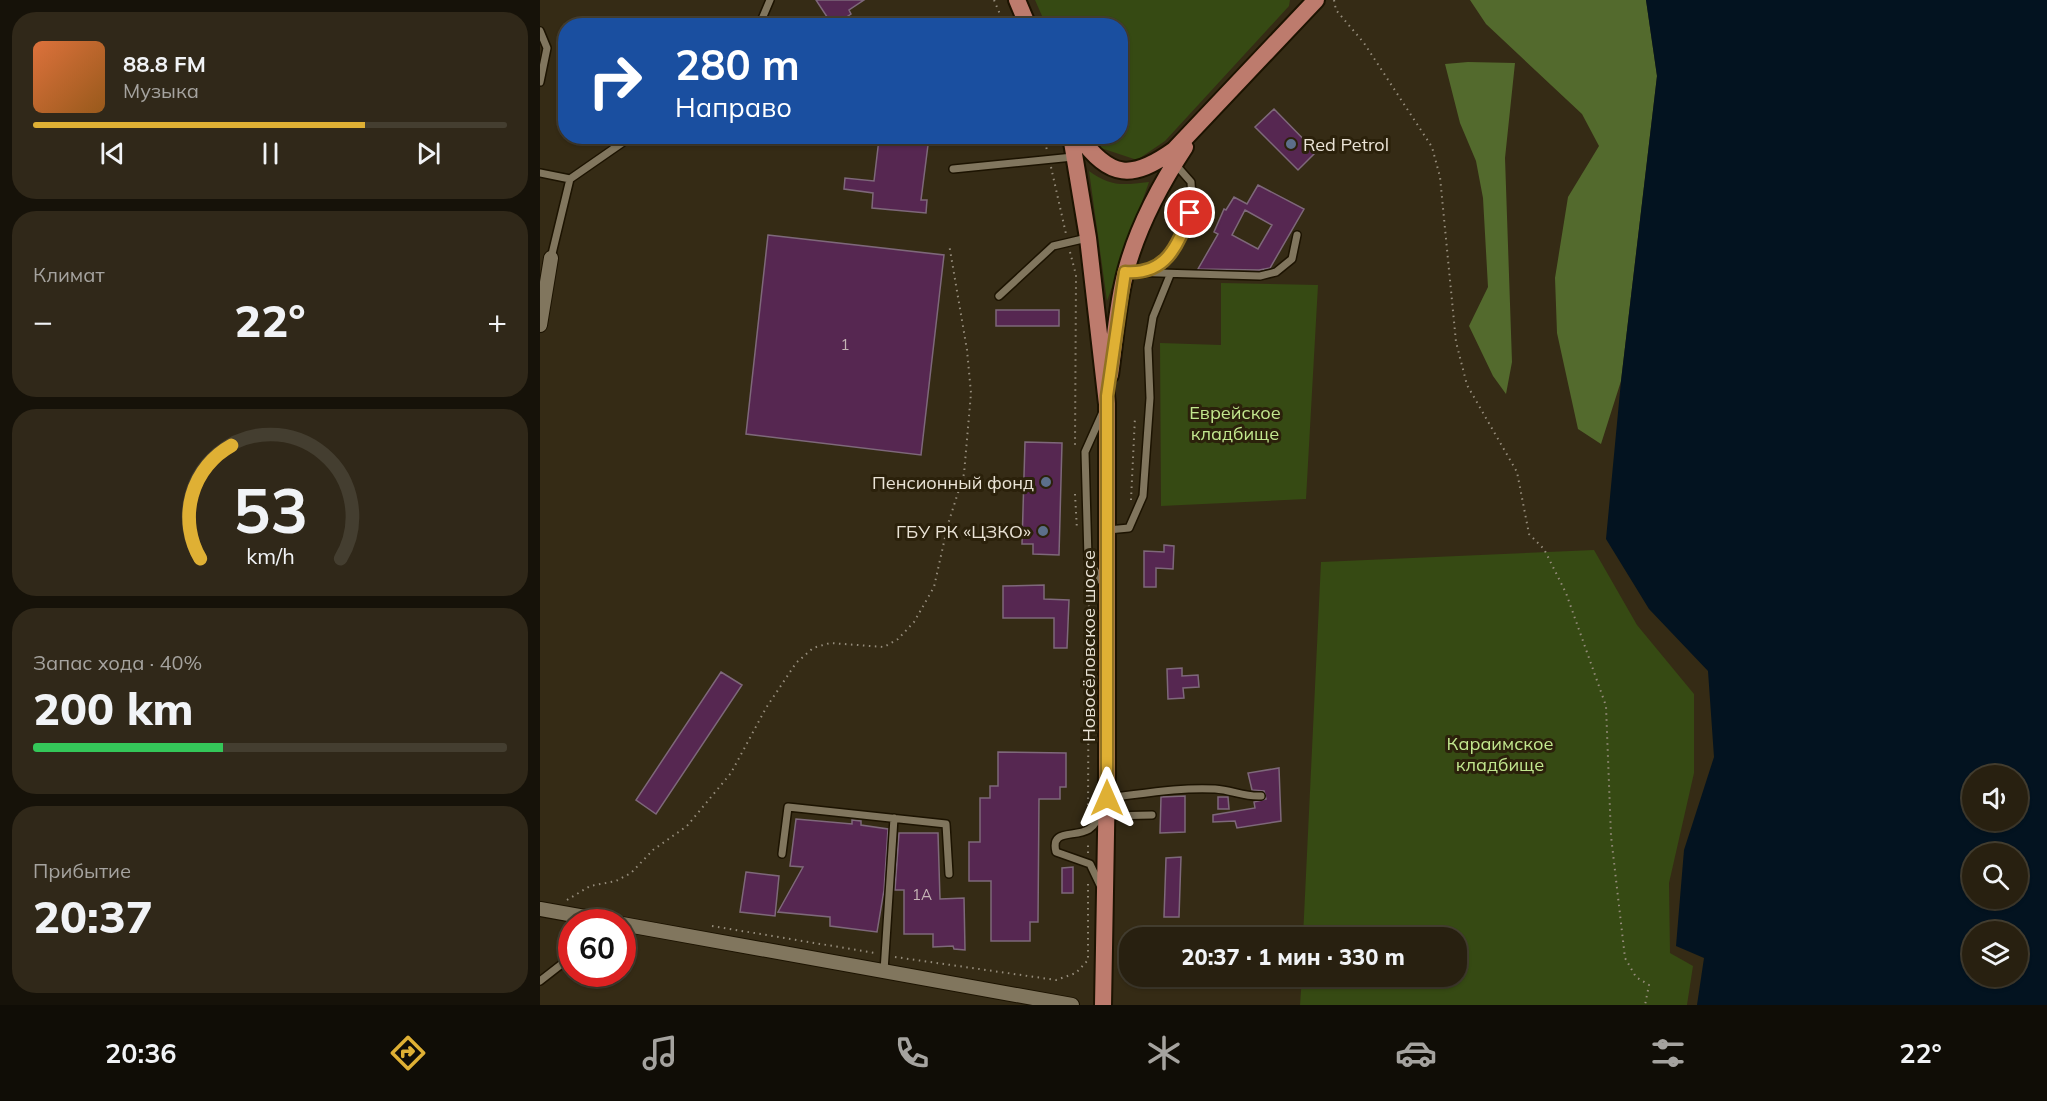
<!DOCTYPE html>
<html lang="ru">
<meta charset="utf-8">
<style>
:root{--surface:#282010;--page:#302819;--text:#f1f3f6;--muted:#a5a39f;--line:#443e30;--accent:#dfb034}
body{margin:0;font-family:Mulish,sans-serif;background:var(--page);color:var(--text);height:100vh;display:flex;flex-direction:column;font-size:22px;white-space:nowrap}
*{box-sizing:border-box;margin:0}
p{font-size:20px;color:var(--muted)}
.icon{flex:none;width:33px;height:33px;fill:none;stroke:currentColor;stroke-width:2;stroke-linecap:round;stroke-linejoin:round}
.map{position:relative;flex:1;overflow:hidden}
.drawer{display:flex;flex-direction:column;gap:12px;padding:12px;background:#161209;width:540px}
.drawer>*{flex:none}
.banner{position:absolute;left:18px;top:18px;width:570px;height:126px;border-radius:24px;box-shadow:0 2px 4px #0004,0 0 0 2px var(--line);background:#1a4fa0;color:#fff;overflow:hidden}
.controls{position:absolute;left:1422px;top:765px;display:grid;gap:12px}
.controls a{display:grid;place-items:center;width:66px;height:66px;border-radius:50%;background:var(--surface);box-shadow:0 2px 4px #0004,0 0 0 2px var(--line);font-size:30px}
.speed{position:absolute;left:18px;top:909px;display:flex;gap:12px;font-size:30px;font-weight:700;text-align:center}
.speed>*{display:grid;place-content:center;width:78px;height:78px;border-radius:50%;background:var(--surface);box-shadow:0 2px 4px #0004,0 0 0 2px var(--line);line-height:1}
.speed .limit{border:9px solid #d22;background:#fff;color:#111}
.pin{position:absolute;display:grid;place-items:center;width:51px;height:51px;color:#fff;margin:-26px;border:3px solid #fff;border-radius:50%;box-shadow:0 2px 6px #0007}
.me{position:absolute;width:66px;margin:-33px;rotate:0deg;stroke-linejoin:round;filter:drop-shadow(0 0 4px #0008)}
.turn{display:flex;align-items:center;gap:21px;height:126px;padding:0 18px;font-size:27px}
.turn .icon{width:78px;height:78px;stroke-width:2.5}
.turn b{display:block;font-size:42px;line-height:51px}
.big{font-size:45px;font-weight:800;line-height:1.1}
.drawer .widget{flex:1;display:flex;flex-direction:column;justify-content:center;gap:9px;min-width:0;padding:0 21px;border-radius:24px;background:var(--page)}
.drawer .dial{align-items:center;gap:0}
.dial svg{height:156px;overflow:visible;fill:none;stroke:var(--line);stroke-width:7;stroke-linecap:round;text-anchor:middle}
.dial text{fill:var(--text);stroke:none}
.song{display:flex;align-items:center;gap:18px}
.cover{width:72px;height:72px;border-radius:9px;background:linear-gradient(135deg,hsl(20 70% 55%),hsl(30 70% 35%))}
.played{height:6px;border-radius:3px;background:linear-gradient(90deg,var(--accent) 70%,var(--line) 70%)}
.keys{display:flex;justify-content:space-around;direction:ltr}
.heat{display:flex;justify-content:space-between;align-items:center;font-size:33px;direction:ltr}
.charge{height:9px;border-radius:4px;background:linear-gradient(90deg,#34c759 40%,var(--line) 0)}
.trip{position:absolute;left:579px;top:927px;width:348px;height:60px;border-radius:24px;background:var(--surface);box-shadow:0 2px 4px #0004,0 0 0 2px var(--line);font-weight:800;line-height:60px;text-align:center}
.tabs{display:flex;height:96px;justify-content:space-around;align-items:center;background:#100d06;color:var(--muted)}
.tabs .icon{width:42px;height:42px}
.tabs .selected{color:var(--accent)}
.tabs b{font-size:27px;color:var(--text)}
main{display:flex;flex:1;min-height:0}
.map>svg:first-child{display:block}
.green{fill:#364a13}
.forest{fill:#536a2d}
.water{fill:#031320;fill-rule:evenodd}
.building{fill:#562751;stroke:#7e687a;stroke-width:1.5;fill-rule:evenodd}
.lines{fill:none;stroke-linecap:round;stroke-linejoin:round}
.service-casing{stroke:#1c1301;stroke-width:10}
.minor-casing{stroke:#1c1301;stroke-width:16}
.primary-casing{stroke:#1c1301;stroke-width:20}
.path{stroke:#958c7b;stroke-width:2;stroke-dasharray:1.5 4.5;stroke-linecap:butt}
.service{stroke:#81765e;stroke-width:7}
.minor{stroke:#81765e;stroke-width:14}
.primary{stroke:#bd7b6d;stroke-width:16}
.route-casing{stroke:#917222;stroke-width:15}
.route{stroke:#dfb034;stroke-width:10}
.service-dot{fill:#5c6f8a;stroke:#2b210b;stroke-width:2}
.labels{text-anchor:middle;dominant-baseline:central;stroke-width:6;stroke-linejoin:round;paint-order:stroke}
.number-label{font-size:15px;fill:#c5b4b5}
.poi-label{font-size:18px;fill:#eae3d6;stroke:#2b210b;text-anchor:end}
.park-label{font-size:18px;fill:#c2e78e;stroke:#2b210b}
.street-label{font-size:18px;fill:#eae3d6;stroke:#2b210b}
</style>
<main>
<section class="drawer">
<div class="widget">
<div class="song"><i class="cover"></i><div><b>88.8 FM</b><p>Музыка</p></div></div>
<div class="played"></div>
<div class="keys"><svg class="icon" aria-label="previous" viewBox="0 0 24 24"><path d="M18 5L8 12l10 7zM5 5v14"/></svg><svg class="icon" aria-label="pause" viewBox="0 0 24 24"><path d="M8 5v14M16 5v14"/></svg><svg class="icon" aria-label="next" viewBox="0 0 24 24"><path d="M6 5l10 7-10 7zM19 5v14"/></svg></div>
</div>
<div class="widget"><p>Климат</p>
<div class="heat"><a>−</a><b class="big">22°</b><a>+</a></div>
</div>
<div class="widget dial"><svg viewBox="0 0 100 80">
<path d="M14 69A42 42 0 1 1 86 69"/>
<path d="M14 69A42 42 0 0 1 30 11" stroke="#dfb034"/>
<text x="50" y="56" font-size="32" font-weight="700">53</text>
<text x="50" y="72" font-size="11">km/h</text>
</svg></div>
<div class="widget"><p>Запас хода · 40%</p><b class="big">200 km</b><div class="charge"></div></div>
<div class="widget"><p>Прибытие</p><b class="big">20:37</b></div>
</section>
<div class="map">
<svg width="1507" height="1005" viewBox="0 0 1507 1005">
<rect width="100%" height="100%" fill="#352b15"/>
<path class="green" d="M495,0H750L749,6L625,141L597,160L561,148L556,137L580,136V26L506,25Z
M549,171C571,187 582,185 609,182L567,301Z
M681,283L778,285L766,499L621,506L620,343L681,345Z
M1054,550L1097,625L1154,694V773L1129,883L1130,953L1153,966L1147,1005H760L762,977L916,976V938L763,937L781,562Z"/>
<path class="forest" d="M930,0H1106L1117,76L1081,381L1061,444L1038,429L1017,333L1015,278L1028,197L1059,146L1042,114L946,24Z
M928,62L975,63L965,158L972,362L966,394L953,376L929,326L948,287L943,198L936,161L920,123L905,64Z"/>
<path class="water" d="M1106,0H1507V1005H1157L1164,958L1136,946L1144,850L1174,757L1168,671L1109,609L1066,539L1081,381L1117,76ZM1432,776H1478V820H1432ZM1432,854H1478V898H1432ZM1432,932H1478V976H1432Z"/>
<path class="building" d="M276,0H324L309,10L311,14L293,26Z
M734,109L776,152L758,170L715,127Z
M339,139L388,145L381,200H387L386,213L332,208L333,193L304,189L305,178L334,181Z
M718,185L764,209L730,268L719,270L658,269L678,234L674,232L684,209L686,210L694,197L707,204ZM705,210L732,225L718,249L692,235Z
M228,235L404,255L381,455L206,434Z
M456,310H519V326H456Z
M485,442L522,443L519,555L493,554V544H482Z
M624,545L634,546L633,569L616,568V587H604V551L624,552Z
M504,585V599L529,600L527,648H514V618H463V586Z
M642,668V676L658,675L659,687L643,688L644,698L628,699L627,669Z
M181,672L202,685L116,814L96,800Z
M458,752L526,753V787H520V799H499L498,922H490V941H451V881H429V842H440V798H450V786H458Z
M739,768L741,821L697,828L695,821L673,822V815L715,808L714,802L726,799L724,791L712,790L708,773Z
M645,796V832L620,833L621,797Z
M678,797H688L689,809H678Z
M256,819L312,824V820L321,821V825L348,829L344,890L337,932L290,926V917L238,912L263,867L250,866Z
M359,833H398L400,899L424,898L425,950L414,949L413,946L393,947V934H364V890H355Z
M641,857L639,917H624L626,858Z
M533,867V893H522V868Z
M206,872L239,876L235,916L200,912Z"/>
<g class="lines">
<defs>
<path id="service" d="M219,26L230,0
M405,26L408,25
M0,31L7,48L0,82
M413,169L533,157
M0,173L30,179
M11,258L30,179L92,136
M587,272L720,276L736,272L752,259L757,235
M603,274L631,254L650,213L652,199L651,182L636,165
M459,296L513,246L547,238
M562,414L545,452L548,558L563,584
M568,530L589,528L603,496L610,398L608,348L613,317L630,275
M567,798C602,794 639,787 675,789C692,790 704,797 721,796
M559,811C555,849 508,820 516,852L550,864L560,885
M567,816L612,815
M242,854L248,807L406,824L409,874
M344,971L354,818
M0,981L32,956"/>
<path id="minor" d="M0,325L11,258
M0,909L73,922
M82,924L532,1005"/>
<path id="primary" d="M477,0L488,26
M531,136L548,238L567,404V777L563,1005
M539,136C570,179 592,180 634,150L776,0
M570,375C575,341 577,304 586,271C598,226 620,185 645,147"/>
</defs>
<use href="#service" class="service-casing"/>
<use href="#minor" class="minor-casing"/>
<use href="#primary" class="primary-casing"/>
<path class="path" d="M454,0L465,26
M794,0L796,10L824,43L892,147L900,177L916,342L927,385L977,472L989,534L1004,549L1026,593L1066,706L1071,836L1085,958L1096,977L1109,985L1105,1005
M503,136L507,150
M511,167L526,234
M530,252L536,275L535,449
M535,494L537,530
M591,500L595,417
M548,811L549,580
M548,853V841
M27,900L50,886L76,881L91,873L113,850L147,826L191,773L226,708L256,663L273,648L290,643L344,647L358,639L374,622L394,587L408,524L424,474L431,393L427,350L409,244
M172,926L335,953
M355,957L516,980L536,973L548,960V883"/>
<use href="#service" class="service"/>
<use href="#minor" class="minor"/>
<use href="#primary" class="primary"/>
</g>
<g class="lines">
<defs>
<path id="route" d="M567,798V396L585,272C626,275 637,247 650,213"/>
</defs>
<use href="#route" class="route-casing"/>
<use href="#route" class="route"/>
</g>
<g class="service-dot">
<circle cx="751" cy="144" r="6"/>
<circle cx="506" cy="482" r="6"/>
<circle cx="503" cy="531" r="6"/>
</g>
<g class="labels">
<g class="number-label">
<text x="305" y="344">1</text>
<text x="382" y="894">1А</text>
</g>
<g class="poi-label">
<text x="763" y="144" text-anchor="start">Red Petrol</text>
<text x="494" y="482">Пенсионный фонд</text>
<text x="491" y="531">ГБУ РК «ЦЗКО»</text>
</g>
<g class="park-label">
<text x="695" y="412">Еврейское<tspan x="695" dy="21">кладбище</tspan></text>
<text x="960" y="743">Караимское<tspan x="960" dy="21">кладбище</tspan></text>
</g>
<g class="street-label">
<text transform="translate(548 646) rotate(-90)">Новосёловское шоссе</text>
</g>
</g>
</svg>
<div class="controls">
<a><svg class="icon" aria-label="sound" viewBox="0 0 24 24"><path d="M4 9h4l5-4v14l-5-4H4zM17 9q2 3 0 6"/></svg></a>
<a><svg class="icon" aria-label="search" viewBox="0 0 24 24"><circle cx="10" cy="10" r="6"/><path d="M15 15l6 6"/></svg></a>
<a><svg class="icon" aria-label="layers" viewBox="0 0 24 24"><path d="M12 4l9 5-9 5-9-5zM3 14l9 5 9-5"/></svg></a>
</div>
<div class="speed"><div class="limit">60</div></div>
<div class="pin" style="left:650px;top:213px;background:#d93025"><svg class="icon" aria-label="arrive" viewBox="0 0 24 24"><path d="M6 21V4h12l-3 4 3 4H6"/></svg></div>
<svg class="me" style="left:567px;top:798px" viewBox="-20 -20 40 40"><path d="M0-17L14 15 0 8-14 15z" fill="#dfb034" stroke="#fff" stroke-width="4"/></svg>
<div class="trip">20:37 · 1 мин · 330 m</div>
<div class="banner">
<div class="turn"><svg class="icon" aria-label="right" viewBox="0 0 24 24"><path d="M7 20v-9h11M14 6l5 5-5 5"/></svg><div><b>280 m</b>Направо</div></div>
</div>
</div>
</main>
<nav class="tabs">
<b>20:36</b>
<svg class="icon selected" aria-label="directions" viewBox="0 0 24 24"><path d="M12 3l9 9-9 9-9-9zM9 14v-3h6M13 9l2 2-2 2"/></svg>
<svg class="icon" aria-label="music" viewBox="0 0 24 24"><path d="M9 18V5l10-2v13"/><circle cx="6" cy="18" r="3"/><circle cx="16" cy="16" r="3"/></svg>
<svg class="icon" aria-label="phone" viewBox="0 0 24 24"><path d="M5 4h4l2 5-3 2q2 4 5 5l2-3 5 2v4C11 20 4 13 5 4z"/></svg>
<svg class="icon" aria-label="climate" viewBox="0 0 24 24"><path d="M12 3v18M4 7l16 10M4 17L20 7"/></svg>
<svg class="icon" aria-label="car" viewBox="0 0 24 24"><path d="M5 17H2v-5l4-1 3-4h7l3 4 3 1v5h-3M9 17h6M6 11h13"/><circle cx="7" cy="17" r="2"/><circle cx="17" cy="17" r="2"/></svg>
<svg class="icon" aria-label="filters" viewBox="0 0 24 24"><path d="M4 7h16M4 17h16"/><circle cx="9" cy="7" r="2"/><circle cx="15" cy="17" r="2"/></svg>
<b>22°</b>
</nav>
